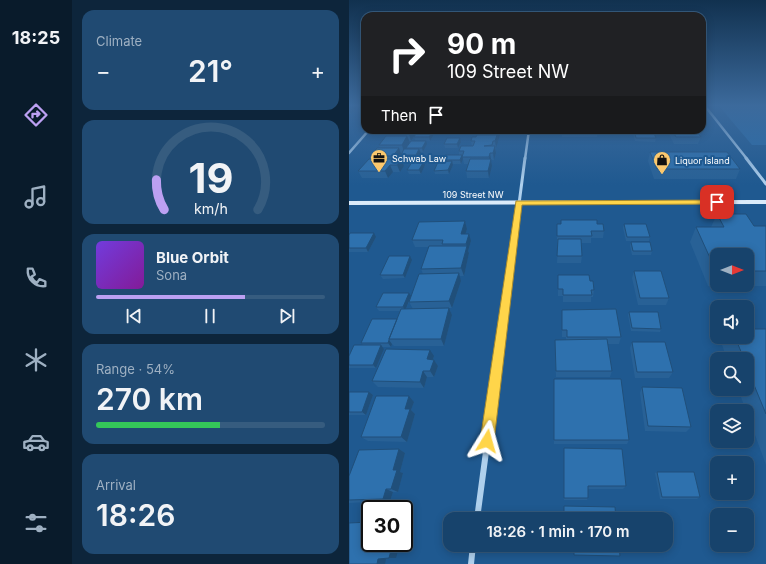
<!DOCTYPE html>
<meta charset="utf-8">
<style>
:root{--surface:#17436c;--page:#204a72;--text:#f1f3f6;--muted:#9eb0c2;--line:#365c7f;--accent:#bca0f2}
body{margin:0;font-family:Inter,sans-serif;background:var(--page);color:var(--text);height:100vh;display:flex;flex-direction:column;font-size:15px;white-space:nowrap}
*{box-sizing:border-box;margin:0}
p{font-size:13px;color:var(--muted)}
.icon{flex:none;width:22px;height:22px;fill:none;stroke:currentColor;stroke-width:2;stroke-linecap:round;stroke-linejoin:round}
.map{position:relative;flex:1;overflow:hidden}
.details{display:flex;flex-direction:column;gap:10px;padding:10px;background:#0d253b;width:277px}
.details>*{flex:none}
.banner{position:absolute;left:12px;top:12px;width:345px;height:122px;border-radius:12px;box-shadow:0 2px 10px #0003,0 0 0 1px var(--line);background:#202124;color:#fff;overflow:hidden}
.needle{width:26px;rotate:90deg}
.controls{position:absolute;left:361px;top:248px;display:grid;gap:8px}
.controls a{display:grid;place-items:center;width:44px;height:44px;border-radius:8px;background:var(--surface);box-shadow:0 2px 10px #0003,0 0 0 1px var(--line);font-size:20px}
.speed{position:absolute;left:12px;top:500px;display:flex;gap:8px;font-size:20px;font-weight:700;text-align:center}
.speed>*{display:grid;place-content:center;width:52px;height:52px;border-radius:50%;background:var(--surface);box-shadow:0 2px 10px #0003,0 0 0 1px var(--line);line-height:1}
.speed .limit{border:2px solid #111;border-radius:6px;background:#fff;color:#111}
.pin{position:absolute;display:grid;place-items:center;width:34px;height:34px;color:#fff;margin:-17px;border-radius:8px;box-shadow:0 2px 6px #0006}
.me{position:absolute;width:44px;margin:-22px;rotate:8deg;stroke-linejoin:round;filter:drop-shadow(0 0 3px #0008)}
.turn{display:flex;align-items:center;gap:14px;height:84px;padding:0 20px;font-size:18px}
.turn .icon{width:52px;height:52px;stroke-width:2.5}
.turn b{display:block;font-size:28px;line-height:34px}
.then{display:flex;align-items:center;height:38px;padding:0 20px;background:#0003;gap:8px;font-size:15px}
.big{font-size:30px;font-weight:600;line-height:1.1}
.details .tile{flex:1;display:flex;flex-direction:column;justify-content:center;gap:6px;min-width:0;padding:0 14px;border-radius:12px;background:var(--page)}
.details .dial{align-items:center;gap:0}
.dial svg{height:104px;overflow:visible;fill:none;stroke:var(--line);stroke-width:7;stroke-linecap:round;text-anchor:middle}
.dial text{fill:var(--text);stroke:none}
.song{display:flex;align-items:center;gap:12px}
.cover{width:48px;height:48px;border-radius:6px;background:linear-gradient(135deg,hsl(260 70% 55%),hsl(290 70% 35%))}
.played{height:4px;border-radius:2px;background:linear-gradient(90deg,var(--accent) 65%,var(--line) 65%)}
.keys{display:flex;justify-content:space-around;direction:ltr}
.heat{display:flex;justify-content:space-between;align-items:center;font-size:22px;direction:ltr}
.charge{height:6px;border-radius:3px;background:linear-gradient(90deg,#34c759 54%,var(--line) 0)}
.trip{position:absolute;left:94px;top:512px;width:230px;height:40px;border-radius:12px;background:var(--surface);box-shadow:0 2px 10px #0003,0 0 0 1px var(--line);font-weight:600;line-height:40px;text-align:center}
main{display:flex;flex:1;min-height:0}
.tabs{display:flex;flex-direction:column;width:72px;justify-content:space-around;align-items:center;background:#091b2b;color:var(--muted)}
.tabs .icon{width:28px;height:28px}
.tabs .current{color:var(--accent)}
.tabs b{font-size:18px;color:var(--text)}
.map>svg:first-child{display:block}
.green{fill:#286ca9}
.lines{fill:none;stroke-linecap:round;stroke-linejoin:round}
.minor-far4{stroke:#afd0ed;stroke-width:2.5}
.minor-far3{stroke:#afd0ed;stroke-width:3}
.minor-far2{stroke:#afd0ed;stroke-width:4}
.minor-far1{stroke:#afd0ed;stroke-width:5}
.minor{stroke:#afd0ed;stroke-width:6}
.secondary{fill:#dbebfa;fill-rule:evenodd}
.wall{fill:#286196;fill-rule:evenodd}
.shaded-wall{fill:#204f7a}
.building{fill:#2e71ae;stroke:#204f7a}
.route{fill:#ffd54a;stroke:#a68a30}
.labels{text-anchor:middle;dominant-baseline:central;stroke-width:4;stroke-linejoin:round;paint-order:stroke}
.far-poi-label{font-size:9px;fill:#fff;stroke:#1f5990;text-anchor:start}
.far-street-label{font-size:9px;fill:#fff;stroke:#1f5990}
</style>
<main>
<nav class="tabs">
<b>18:25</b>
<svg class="icon current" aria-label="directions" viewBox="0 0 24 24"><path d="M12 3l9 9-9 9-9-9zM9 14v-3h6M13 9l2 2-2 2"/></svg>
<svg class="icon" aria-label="music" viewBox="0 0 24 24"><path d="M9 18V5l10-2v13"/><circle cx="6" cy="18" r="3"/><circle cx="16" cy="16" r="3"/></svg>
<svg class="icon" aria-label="phone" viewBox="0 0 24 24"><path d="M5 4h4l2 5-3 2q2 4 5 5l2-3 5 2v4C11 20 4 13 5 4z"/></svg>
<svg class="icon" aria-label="climate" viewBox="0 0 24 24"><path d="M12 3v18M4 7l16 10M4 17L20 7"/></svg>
<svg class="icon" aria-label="car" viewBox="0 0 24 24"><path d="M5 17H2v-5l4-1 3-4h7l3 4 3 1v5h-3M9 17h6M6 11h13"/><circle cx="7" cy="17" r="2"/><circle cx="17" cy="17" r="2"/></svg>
<svg class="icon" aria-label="filters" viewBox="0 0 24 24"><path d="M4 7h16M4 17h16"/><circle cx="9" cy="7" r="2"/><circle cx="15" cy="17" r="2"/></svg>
</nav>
<section class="details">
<div class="tile"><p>Climate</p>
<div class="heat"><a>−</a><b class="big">21°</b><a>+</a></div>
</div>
<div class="tile dial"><svg viewBox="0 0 100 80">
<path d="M14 69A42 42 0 1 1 86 69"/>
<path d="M14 69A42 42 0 0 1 8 46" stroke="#bca0f2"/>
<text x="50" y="56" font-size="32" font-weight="700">19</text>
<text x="50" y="72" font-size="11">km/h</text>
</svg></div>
<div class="tile">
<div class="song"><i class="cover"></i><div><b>Blue Orbit</b><p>Sona</p></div></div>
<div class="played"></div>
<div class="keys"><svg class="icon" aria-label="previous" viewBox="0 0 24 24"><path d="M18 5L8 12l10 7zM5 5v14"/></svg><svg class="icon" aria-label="pause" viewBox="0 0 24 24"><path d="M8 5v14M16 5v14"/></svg><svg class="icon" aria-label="next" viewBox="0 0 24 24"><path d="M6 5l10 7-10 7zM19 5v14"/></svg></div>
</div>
<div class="tile"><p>Range · 54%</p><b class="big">270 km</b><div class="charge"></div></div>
<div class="tile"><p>Arrival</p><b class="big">18:26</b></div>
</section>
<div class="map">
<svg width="417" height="564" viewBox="0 0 417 564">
<rect width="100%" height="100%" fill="#1f5990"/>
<path class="green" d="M370,106H417V145H403Z"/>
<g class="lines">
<path class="minor-far4" d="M356,106L398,159
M0,153L20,130
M176,159L180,130"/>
<path class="minor-far3" d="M397,158L417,184
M167,227L176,158"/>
<path class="minor-far2" d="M156,313L167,226"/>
<path class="minor-far1" d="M141,423L156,312"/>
<path class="minor" d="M128,519L141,422
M122,564L124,545"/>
<path class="secondary" d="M417,200V204L0,205V201Z"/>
</g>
<path class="wall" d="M0,106H13L12,107H8V108L2,114H0Z
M71,130H87V131H71Z
M213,130H249L248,137H213Z
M283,130H300L307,138L306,142L286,141Z
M318,130H350L352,133L351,136L352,137L349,144H325L320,134V132H319Z
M68,132L84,136L81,141L66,140L65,137L62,141L78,144L74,152H71L72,153L69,158H53L52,155L49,159L55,166L51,172H44L39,178H13L9,171L23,159L22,156L31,148L30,145L38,136L37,134Z
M152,132L149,141L147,148V153L145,160H142V161L143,166L140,178H118L117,171L119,164H115L114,159L112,164H103L104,165L100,174H86L85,171L94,161L93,160L110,155V151L123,146L122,141L130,135V134Z
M111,138L112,142L109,148H96L95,144Z
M301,152L391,169L387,179H305L299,161Z
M76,165L72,174H60L58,170Z
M368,214L405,226H417V286H359L341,242L347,227H362ZM368,255H398V285H368Z
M116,221L118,229L116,234L122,241L119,251L120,253L115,276H110L112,281L103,308H82H100L103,315L95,346H45L43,344L42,347H33L35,349L27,368H0V356L14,345L12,343L48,319L51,311H30L27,307L62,296L74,274L72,269L80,247H66L63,240ZM60,302L64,309H57Z
M208,224H248L255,231L254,238H242V243H232L233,256L232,263H208L209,243H208Z
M275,224L301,237L300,241H277L274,228Z
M0,235L27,237L19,252H0Z
M282,242L303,251L302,255H283L281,246Z
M63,260L56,278L34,279L31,275Z
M285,271L320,298L317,305H289L283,278Z
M209,275L241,281L245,290L244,297H242V302H214V296H209Z
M213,310L272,337L270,344H259L263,371L261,377H207L206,340H217V337H213Z
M280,312L312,329L311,332L282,331L279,315Z
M417,329V465L398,413V411H397L389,389H398V359H378L372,342L376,337H398Z
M283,342L324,372L320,378H286L281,348Z
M85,356L84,359L89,366L85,377H78L75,388L29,387L23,381Z
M205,379L280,440L278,444H205Z
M293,387L342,427L337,432L296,431L291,393Z
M0,392H20L24,395L17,415H0Z
M60,396L65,402L62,410L66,414L58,442L19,441L12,437Z
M50,449L56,453L51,472L54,473L49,492H44L41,501L0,503V476Z
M215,452L277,486L274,489H239V498L238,500H215Z
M308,472L351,497L348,499H311L306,473Z"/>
<path class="shaded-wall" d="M1,106H7L8,108L2,114L0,109V107Z
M63,130H68V132L62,141L60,134Z
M150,130H152V132L149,141L148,134Z
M83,133L84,136L81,141L80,137Z
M148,135L149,142L147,148L146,141Z
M58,136L61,142L55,152L53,145Z
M111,138L112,142L109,148L108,144Z
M77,141L78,144L74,152L73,148Z
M146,146L147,153L145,160L144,153Z
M50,148L52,154L47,163L44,156Z
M70,149L72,153L69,158L67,155Z
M141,153L143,166L140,178L139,171L141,163L140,157Z
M113,155L114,159L112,164L111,160Z
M52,159L55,166L51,172L48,165Z
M75,161L76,165L72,174L70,170Z
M103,161L104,165L100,174L99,170Z
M41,165L44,172L39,178L36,171Z
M116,221L118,229L114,241L112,234Z
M25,233L27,237L19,252L17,248Z
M120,234L122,241L119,251L120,253L115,276L112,268L118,247L117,244Z
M61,256L63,260L56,278L54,275Z
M110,273L112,281L103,308L100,301Z
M60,293L62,296L56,311L54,307Z
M100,308L103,315L95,346L92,339Z
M40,340L43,344L42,347L39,343Z
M32,345L35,349L27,368L24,365Z
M81,350L85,356L82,365L78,359Z
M85,360L89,366L85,377L81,371Z
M74,371L78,377L75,388L71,382Z
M20,392L24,395L17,415L13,412Z
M60,396L65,402L62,410L66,414L58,442L52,437L56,409Z
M50,449L56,453L51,472L54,473L49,492L42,489L44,470Z
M37,489L44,492L41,501L34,499Z
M44,543H51L47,558H40Z
M29,559H37L36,564H28Z"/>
<path class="building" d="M40,130H63L60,134H37Z
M131,130H150L148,134H130Z
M285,130L304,131L307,138H287Z
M323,130H350L352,133H349L352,137H327Z
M68,132L83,133L80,137H65Z
M128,135H148L146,141H144L143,145L135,146H146L144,153H141L140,157H113L115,151H110L112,146H124L126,141H122L123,137H127Z
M37,136H58L53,145H30Z
M98,138H111L108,144H95Z
M62,141H77L73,148H57Z
M28,148H50L44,156H22Z
M55,149H70L67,155H52Z
M301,152H378L391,169H308Z
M96,155H113L111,160H93Z
M20,159H52L48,165H41L36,171H9Z
M121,159H142L139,171H117Z
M75,161L70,170H58L63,162Z
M103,161L99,170L85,171L89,162Z
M368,214H397L405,226H417V271H398V255H368V271H367L347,227H375Z
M212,220H248V224H254L255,231H242L243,236H208V224H212Z
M116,221L112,234H120L117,244H93L94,240H63L70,222Z
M275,224H297L301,237H278Z
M1,233H25L17,248H0V235Z
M209,239H232L233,256H208Z
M282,242H301L303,251H284Z
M80,246H118L112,268L72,269Z
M40,256H61L54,275H31Z
M285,271H312L320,298H291Z
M110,273L100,301L60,302L70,274Z
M209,275H240L241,281H244L245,290H242L243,295H214V289H209Z
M34,293H60L54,307H27Z
M100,308L92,339H40L52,309Z
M267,309L272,337H218V330H213V310Z
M280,312H309L312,329L283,328Z
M23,319H48L40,339V340L39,343H12Z
M398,329H417V414L398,368V359H395L386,337H398Z
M258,339L263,371H207L206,340Z
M283,342H316L324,372H288Z
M5,345H32L24,365H0V356Z
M37,349L81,350L78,359L85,360L81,371H74L71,382L23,381Z
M205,379H272L280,440H205Z
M293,387L333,388L342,427L299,426Z
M0,392H20L13,412H0Z
M27,396H60L56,409H61L52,437H12Z
M215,448L273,449L277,486H239V498H215Z
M50,449L44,470H48L42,489H37L34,499L0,500V476L10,450Z
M308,472H345L351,497H313Z
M215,506L266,507L267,519H215Z
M21,522V543H44L40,558L29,559L28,564H0V523Z
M225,545H270L271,556L225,555Z"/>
<linearGradient id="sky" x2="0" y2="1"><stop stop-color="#11314f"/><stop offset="0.57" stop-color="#3c6a9c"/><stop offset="1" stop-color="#3c6a9c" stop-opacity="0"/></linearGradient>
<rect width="417" height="185" fill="url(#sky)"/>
<path class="route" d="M368,200L371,201V204L173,205L145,441L143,446L138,448L133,446L131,441L167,201Z"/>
<defs>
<symbol id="office-pin" viewBox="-11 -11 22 30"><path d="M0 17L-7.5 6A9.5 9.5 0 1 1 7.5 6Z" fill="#fbc86e" stroke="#1f5990"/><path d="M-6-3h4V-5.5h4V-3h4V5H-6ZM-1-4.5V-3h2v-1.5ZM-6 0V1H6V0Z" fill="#111"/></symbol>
<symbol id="shop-pin" viewBox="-11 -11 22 30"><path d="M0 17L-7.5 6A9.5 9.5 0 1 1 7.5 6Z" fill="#fbc86e" stroke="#1f5990"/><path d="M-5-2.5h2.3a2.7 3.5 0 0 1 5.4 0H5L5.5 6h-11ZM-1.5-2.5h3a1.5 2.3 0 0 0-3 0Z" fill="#111"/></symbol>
</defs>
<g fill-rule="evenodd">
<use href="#office-pin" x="20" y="148" width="20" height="27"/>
<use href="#shop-pin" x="303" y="150" width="20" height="27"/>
</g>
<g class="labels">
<g class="far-poi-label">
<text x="43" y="158">Schwab Law</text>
<text x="326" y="160">Liquor Island</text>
</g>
<g class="far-street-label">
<text x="124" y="194">109 Street NW</text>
</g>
</g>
</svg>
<div class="controls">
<a><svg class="needle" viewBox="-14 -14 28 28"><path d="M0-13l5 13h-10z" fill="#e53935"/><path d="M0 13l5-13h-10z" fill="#9eb0c2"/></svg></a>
<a><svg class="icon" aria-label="sound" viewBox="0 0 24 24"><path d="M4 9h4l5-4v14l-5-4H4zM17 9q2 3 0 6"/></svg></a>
<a><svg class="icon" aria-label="search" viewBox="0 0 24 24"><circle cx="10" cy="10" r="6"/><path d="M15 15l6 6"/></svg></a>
<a><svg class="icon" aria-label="layers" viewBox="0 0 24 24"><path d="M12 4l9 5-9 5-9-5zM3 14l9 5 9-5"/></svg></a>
<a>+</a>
<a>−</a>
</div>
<div class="speed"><div class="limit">30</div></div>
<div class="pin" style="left:368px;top:202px;background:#d93025"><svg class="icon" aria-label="arrive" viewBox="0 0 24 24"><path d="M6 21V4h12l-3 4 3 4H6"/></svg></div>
<svg class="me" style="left:138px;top:441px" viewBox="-20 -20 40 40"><path d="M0-17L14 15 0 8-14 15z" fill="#ffd54a" stroke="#fff" stroke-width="4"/></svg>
<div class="trip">18:26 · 1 min · 170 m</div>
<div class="banner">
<div class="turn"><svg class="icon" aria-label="right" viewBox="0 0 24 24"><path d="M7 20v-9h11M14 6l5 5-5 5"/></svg><div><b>90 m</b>109 Street NW</div></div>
<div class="then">Then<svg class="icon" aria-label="arrive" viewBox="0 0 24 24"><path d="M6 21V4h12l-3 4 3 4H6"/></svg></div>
</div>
</div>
</main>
